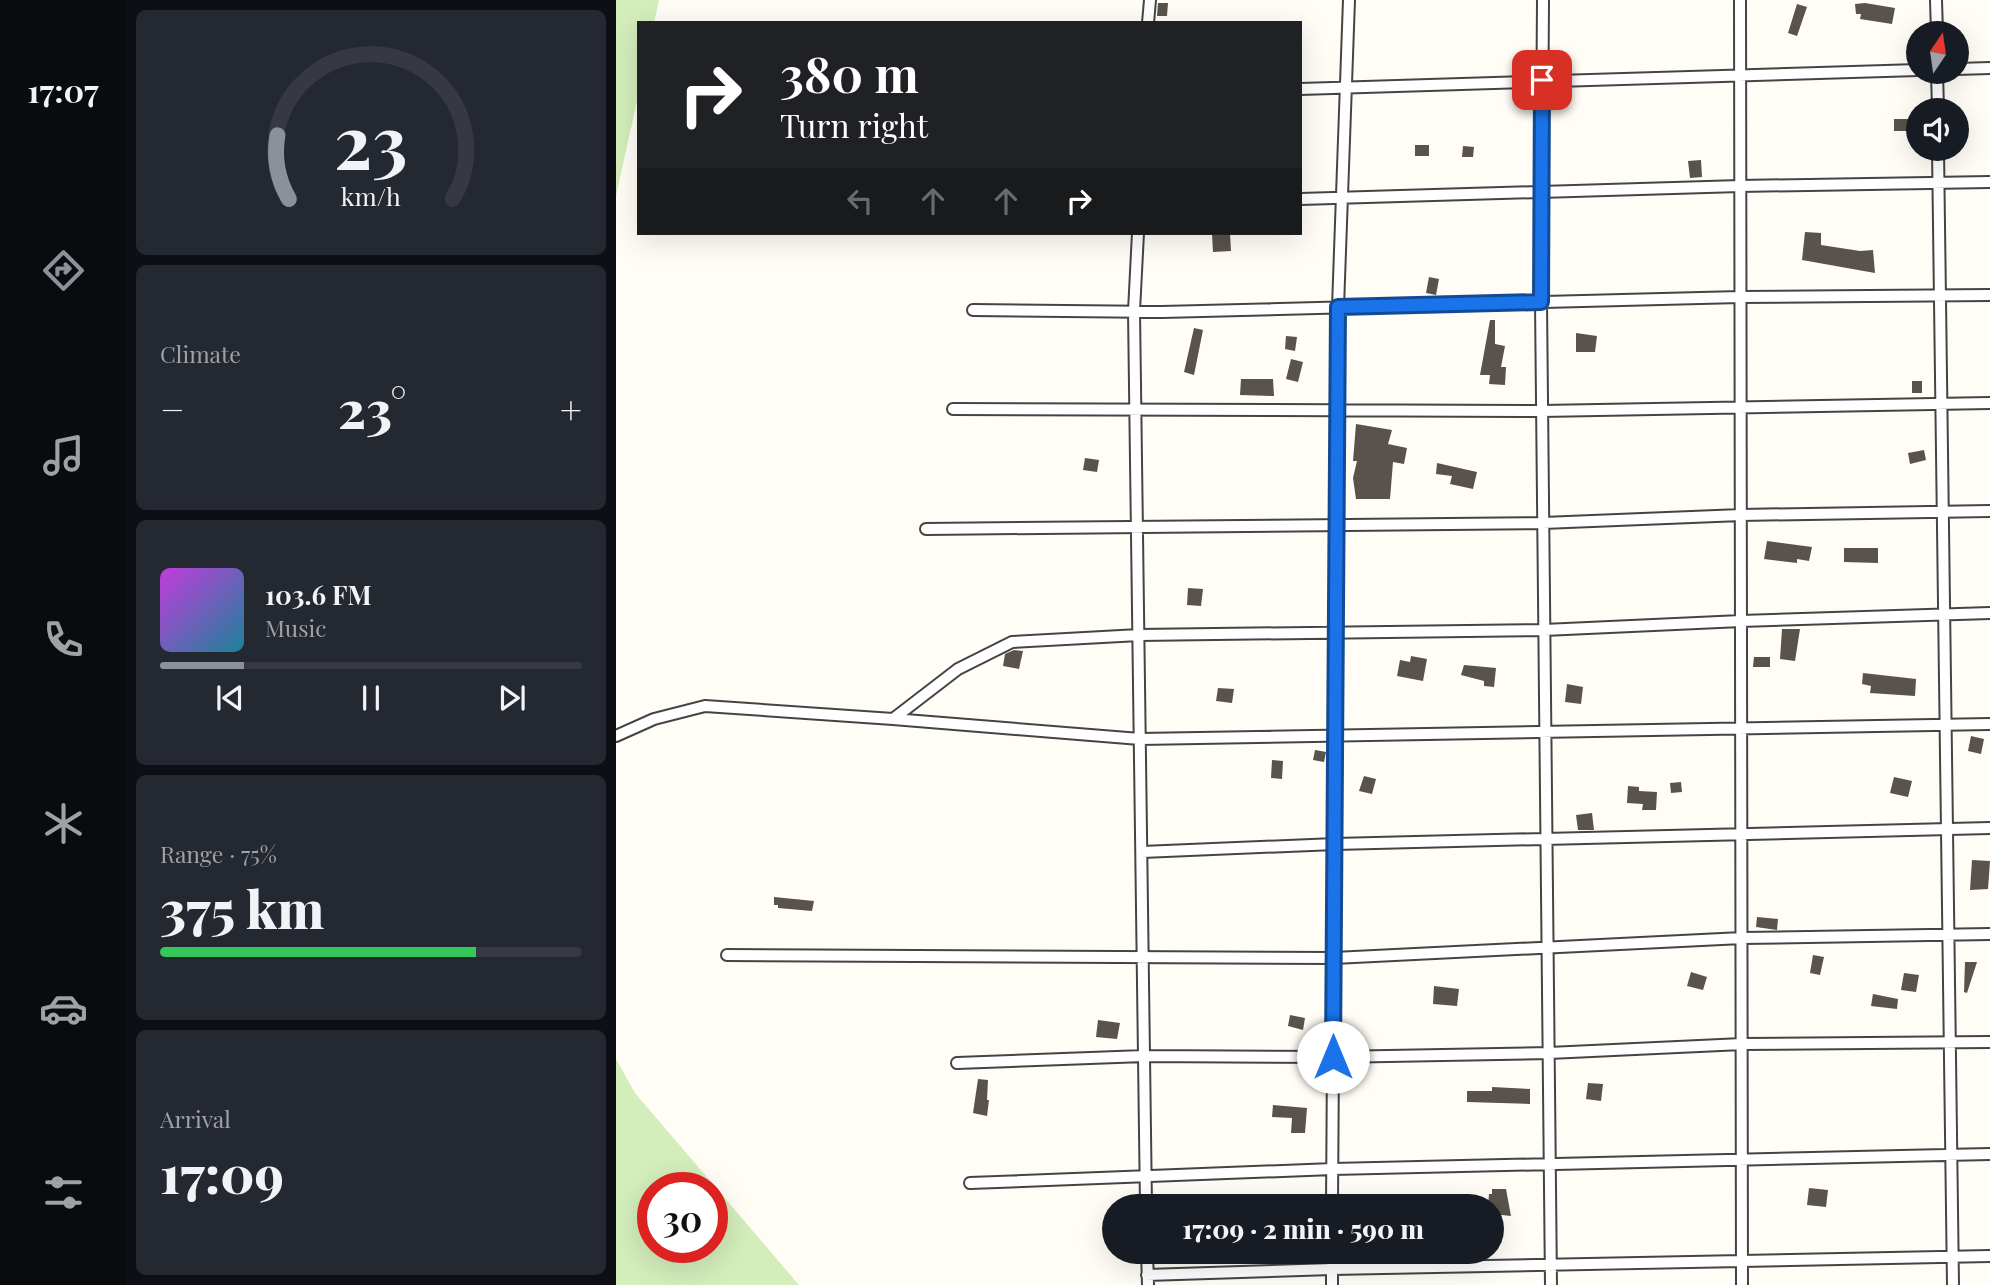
<!DOCTYPE html>
<meta charset="utf-8">
<style>
:root{--surface:#171b24;--page:#242831;--text:#f1f3f6;--muted:#9ea1a6;--line:#363941;--accent:#8c9099}
body{margin:0;font-family:"Playfair Display",serif;background:var(--page);color:var(--text);height:100vh;display:flex;flex-direction:column;font-size:26px;white-space:nowrap}
*{box-sizing:border-box;margin:0}
p{font-size:23px;color:var(--muted)}
.icon{flex:none;width:38px;height:38px;fill:none;stroke:currentColor;stroke-width:2;stroke-linecap:round;stroke-linejoin:round}
.map{position:relative;flex:1;overflow:hidden}
.panel{display:flex;flex-direction:column;gap:10px;padding:10px;background:#0d0f14;width:490px}
.panel>*{flex:none}
.hud{position:absolute;left:21px;top:21px;width:665px;height:214px;border-radius:0px;box-shadow:0 7px 28px #0002;background:#202124;color:#fff;overflow:hidden}
.needle{width:46px;rotate:13deg}
.controls{position:absolute;left:1290px;top:21px;display:grid;gap:14px}
.controls a{display:grid;place-items:center;width:63px;height:63px;border-radius:50%;background:var(--surface);box-shadow:0 7px 28px #0002;font-size:35px}
.speed{position:absolute;left:21px;top:1172px;display:flex;gap:14px;font-size:35px;font-weight:700;text-align:center}
.speed>*{display:grid;place-content:center;width:91px;height:91px;border-radius:50%;background:var(--surface);box-shadow:0 7px 28px #0002;line-height:1}
.speed .limit{border:10px solid #d22;background:#fff;color:#111}
.pin{position:absolute;display:grid;place-items:center;width:60px;height:60px;color:#fff;margin:-30px;border-radius:14px;box-shadow:0 4px 10px #0006}
.me{position:absolute;width:77px;margin:-38px;rotate:0deg;stroke-linejoin:round;filter:drop-shadow(0 0 5px #0008)}
.turn{display:flex;align-items:center;gap:24px;height:147px;padding:0 28px;font-size:32px}
.turn .icon{width:91px;height:91px;stroke-width:2.5}
.turn b{display:block;font-size:49px;line-height:60px}
.lanes{display:flex;align-items:center;height:66px;padding:0 28px;background:#0003;justify-content:center;gap:35px;direction:ltr}
.lanes .off{opacity:.35}
.big{font-size:52px;font-weight:800;line-height:1.1}
.panel .card{flex:1;display:flex;flex-direction:column;justify-content:center;gap:10px;min-width:0;padding:0 24px;border-radius:10px;background:var(--page)}
.panel .dial{align-items:center;gap:0}
.dial svg{height:182px;overflow:visible;fill:none;stroke:var(--line);stroke-width:7;stroke-linecap:round;text-anchor:middle}
.dial text{fill:var(--text);stroke:none}
.song{display:flex;align-items:center;gap:21px}
.cover{width:84px;height:84px;border-radius:10px;background:linear-gradient(135deg,hsl(290 70% 55%),hsl(190 70% 35%))}
.played{height:7px;border-radius:4px;background:linear-gradient(90deg,var(--accent) 20%,var(--line) 20%)}
.keys{display:flex;justify-content:space-around;direction:ltr}
.heat{display:flex;justify-content:space-between;align-items:center;font-size:38px;direction:ltr}
.charge{height:10px;border-radius:5px;background:linear-gradient(90deg,#34c759 75%,var(--line) 0)}
.trip{position:absolute;left:486px;top:1194px;width:402px;height:70px;border-radius:35px;background:var(--surface);box-shadow:0 7px 28px #0002;font-weight:800;line-height:70px;text-align:center}
main{display:flex;flex:1;min-height:0}
.tab-bar{display:flex;flex-direction:column;width:126px;justify-content:space-around;align-items:center;background:#090b0e;color:var(--muted)}
.tab-bar .icon{width:49px;height:49px}
.tab-bar .selected{color:var(--accent)}
.tab-bar b{font-size:32px;color:var(--text)}
.map>svg:first-child{display:block}
.green{fill:#d3edbb;fill-rule:evenodd}
.building{fill:#5a524c}
.lines{fill:none;stroke-linecap:round;stroke-linejoin:round}
.minor-casing{stroke:#444;stroke-width:14}
.minor{stroke:#fff;stroke-width:10}
.route-casing{stroke:#114b97;stroke-width:18}
.route{stroke:#1a73e8;stroke-width:12}
</style>
<main>
<nav class="tab-bar">
<b>17:07</b>
<svg class="icon selected" aria-label="directions" viewBox="0 0 24 24"><path d="M12 3l9 9-9 9-9-9zM9 14v-3h6M13 9l2 2-2 2"/></svg>
<svg class="icon" aria-label="music" viewBox="0 0 24 24"><path d="M9 18V5l10-2v13"/><circle cx="6" cy="18" r="3"/><circle cx="16" cy="16" r="3"/></svg>
<svg class="icon" aria-label="phone" viewBox="0 0 24 24"><path d="M5 4h4l2 5-3 2q2 4 5 5l2-3 5 2v4C11 20 4 13 5 4z"/></svg>
<svg class="icon" aria-label="climate" viewBox="0 0 24 24"><path d="M12 3v18M4 7l16 10M4 17L20 7"/></svg>
<svg class="icon" aria-label="car" viewBox="0 0 24 24"><path d="M5 17H2v-5l4-1 3-4h7l3 4 3 1v5h-3M9 17h6M6 11h13"/><circle cx="7" cy="17" r="2"/><circle cx="17" cy="17" r="2"/></svg>
<svg class="icon" aria-label="filters" viewBox="0 0 24 24"><path d="M4 7h16M4 17h16"/><circle cx="9" cy="7" r="2"/><circle cx="15" cy="17" r="2"/></svg>
</nav>
<section class="panel">
<div class="card dial"><svg viewBox="0 0 100 80">
<path d="M14 69A42 42 0 1 1 86 69"/>
<path d="M14 69A42 42 0 0 1 9 41" stroke="#8c9099"/>
<text x="50" y="56" font-size="32" font-weight="700">23</text>
<text x="50" y="72" font-size="11">km/h</text>
</svg></div>
<div class="card"><p>Climate</p>
<div class="heat"><a>−</a><b class="big">23°</b><a>+</a></div>
</div>
<div class="card">
<div class="song"><i class="cover"></i><div><b>103.6 FM</b><p>Music</p></div></div>
<div class="played"></div>
<div class="keys"><svg class="icon" aria-label="previous" viewBox="0 0 24 24"><path d="M18 5L8 12l10 7zM5 5v14"/></svg><svg class="icon" aria-label="pause" viewBox="0 0 24 24"><path d="M8 5v14M16 5v14"/></svg><svg class="icon" aria-label="next" viewBox="0 0 24 24"><path d="M6 5l10 7-10 7zM19 5v14"/></svg></div>
</div>
<div class="card"><p>Range · 75%</p><b class="big">375 km</b><div class="charge"></div></div>
<div class="card"><p>Arrival</p><b class="big">17:09</b></div>
</section>
<div class="map">
<svg width="1374" height="1285" viewBox="0 0 1374 1285">
<rect width="100%" height="100%" fill="#fffdf5"/>
<path class="green" d="M0,0H43L38,23H23V92L0,196Z
M0,1059L19,1093L183,1285H0ZM37,1188H96V1248H37Z"/>
<path class="building" d="M542,3H552L551,16H541Z
M1249,3L1279,8L1276,24L1244,19L1245,14H1240L1239,4Z
M1181,4L1191,7L1181,36L1172,33Z
M1278,119H1292V131H1278Z
M799,145H813V156H799Z
M847,146L858,147L857,157H846Z
M1085,160L1086,177L1074,178L1072,161Z
M1189,232L1205,233V245L1244,251L1257,250L1259,273L1186,260Z
M614,233L615,251L597,252L596,234Z
M813,277L823,279L820,295L810,293Z
M874,320H879V344L889,346L885,367H890L889,385L873,384L874,375H864Z
M578,328L587,330L578,375L568,372Z
M960,333L981,336L979,352H960Z
M670,336L681,337L679,351L669,349Z
M675,359L687,362L682,382L670,379Z
M625,379H657L658,396L624,395Z
M1296,381H1306V393H1296Z
M740,424L776,430L772,444L791,448L788,464L777,462L774,499H740L737,478L741,461H737Z
M1308,450L1310,460L1294,464L1292,453Z
M469,458L483,460L481,472L467,470Z
M821,463L861,472L857,489L834,484L836,476L820,474Z
M1151,541L1196,547L1193,561L1181,559V563L1148,559Z
M1228,548H1262V563L1228,562Z
M572,588L587,589L585,606L571,605Z
M1166,629H1184L1179,661L1164,659Z
M398,650L407,651L403,669L387,666L389,654Z
M795,656L811,659L807,681L781,676L784,660L794,662Z
M1138,657H1154V667H1137Z
M848,665L880,668L878,687L868,686V681L845,675Z
M1247,673L1300,679L1299,696L1254,693L1255,686L1246,684Z
M951,684L967,687L965,704L949,702Z
M602,688L618,689L616,703L600,701Z
M1355,736L1368,739L1365,754L1352,751Z
M699,750L710,752L708,762L697,760Z
M656,760L667,761L666,779L655,778Z
M748,776L760,779L756,794L743,791Z
M1278,777L1296,781L1292,797L1274,793Z
M1065,782L1066,792L1055,793L1054,783Z
M1012,786L1023,787V791L1041,792L1040,810H1026L1027,804L1011,803Z
M976,813L978,830H962L960,815Z
M1356,860L1374,861L1372,889L1354,890Z
M158,897L198,901L196,911L162,908V905H158Z
M1141,917L1162,919L1161,930L1140,927Z
M1197,955L1208,957L1204,975L1194,973Z
M1349,962H1361L1351,993L1348,992Z
M1075,972L1091,977L1087,990L1071,986Z
M1288,973L1303,975L1300,992L1285,990Z
M818,986L843,989L841,1006L817,1004Z
M1257,994L1282,999L1281,1009L1255,1006Z
M674,1015L689,1018L687,1030L672,1026Z
M482,1020L504,1023L501,1039L480,1037Z
M362,1079L372,1080L371,1100H373L371,1116L357,1113Z
M972,1083L987,1084L985,1101L970,1099Z
M876,1087L914,1089V1104L851,1102V1091H876Z
M657,1105L691,1108L689,1133H675L676,1118L656,1117Z
M1193,1188L1212,1190L1210,1207L1191,1205Z
M876,1189H890L895,1216L877,1214V1206H872L873,1194H876Z"/>
<g class="lines">
<defs>
<path id="minor" d="M927,0L925,302L935,1285
M1124,0L1126,1285
M1320,0L1321,33
M532,23L534,0
M1340,69L1374,68
M1321,72L1322,110
M684,89L1302,70
M1322,149L1337,1285
M684,199L1124,186L1374,182
M522,233L518,311L530,1206
M357,310L546,312L1124,297L1374,295
M337,409L926,411L1374,403
M310,529L927,523L1125,515L1374,511
M277,719L524,739L1374,724
M0,736L38,719L89,706L277,719L342,669L396,642L523,635L928,630L1125,621L1374,613
M526,852L719,844L1374,828
M111,955L718,958L1126,938L1374,934
M341,1063L528,1056L717,1057L933,1053L1126,1044L1374,1042
M354,1183L717,1169L1374,1154
M716,1206L722,307L733,0
M531,1251L532,1285
M531,1275L716,1269L1374,1256
M716,1285V1251"/>
</defs>
<use href="#minor" class="minor-casing"/>
<use href="#minor" class="minor"/>
</g>
<g class="lines">
<defs>
<path id="route" d="M717,1057L722,307L925,302L926,80"/>
</defs>
<use href="#route" class="route-casing"/>
<use href="#route" class="route"/>
</g>
</svg>
<div class="controls">
<a><svg class="needle" viewBox="-14 -14 28 28"><path d="M0-13l5 13h-10z" fill="#e53935"/><path d="M0 13l5-13h-10z" fill="#9ea1a6"/></svg></a>
<a><svg class="icon" aria-label="sound" viewBox="0 0 24 24"><path d="M4 9h4l5-4v14l-5-4H4zM17 9q2 3 0 6"/></svg></a>
</div>
<div class="speed"><div class="limit">30</div></div>
<div class="pin" style="left:926px;top:80px;background:#d93025"><svg class="icon" aria-label="arrive" viewBox="0 0 24 24"><path d="M6 21V4h12l-3 4 3 4H6"/></svg></div>
<svg class="me" style="left:717px;top:1057px" viewBox="-20 -20 40 40"><circle r="19" fill="#fff"/><path d="M0-13L10 11 0 6-10 11z" fill="#1a73e8"/></svg>
<div class="trip">17:09 · 2 min · 590 m</div>
<div class="hud">
<div class="turn"><svg class="icon" aria-label="right" viewBox="0 0 24 24"><path d="M7 20v-9h11M14 6l5 5-5 5"/></svg><div><b>380 m</b>Turn right</div></div>
<div class="lanes"><svg class="icon off" aria-label="left" viewBox="0 0 24 24"><path d="M17 20v-9H6M10 6l-5 5 5 5"/></svg><svg class="icon off" aria-label="ahead" viewBox="0 0 24 24"><path d="M12 20V5M6 11l6-6 6 6"/></svg><svg class="icon off" aria-label="ahead" viewBox="0 0 24 24"><path d="M12 20V5M6 11l6-6 6 6"/></svg><svg class="icon" aria-label="right" viewBox="0 0 24 24"><path d="M7 20v-9h11M14 6l5 5-5 5"/></svg></div>
</div>
</div>
</main>
